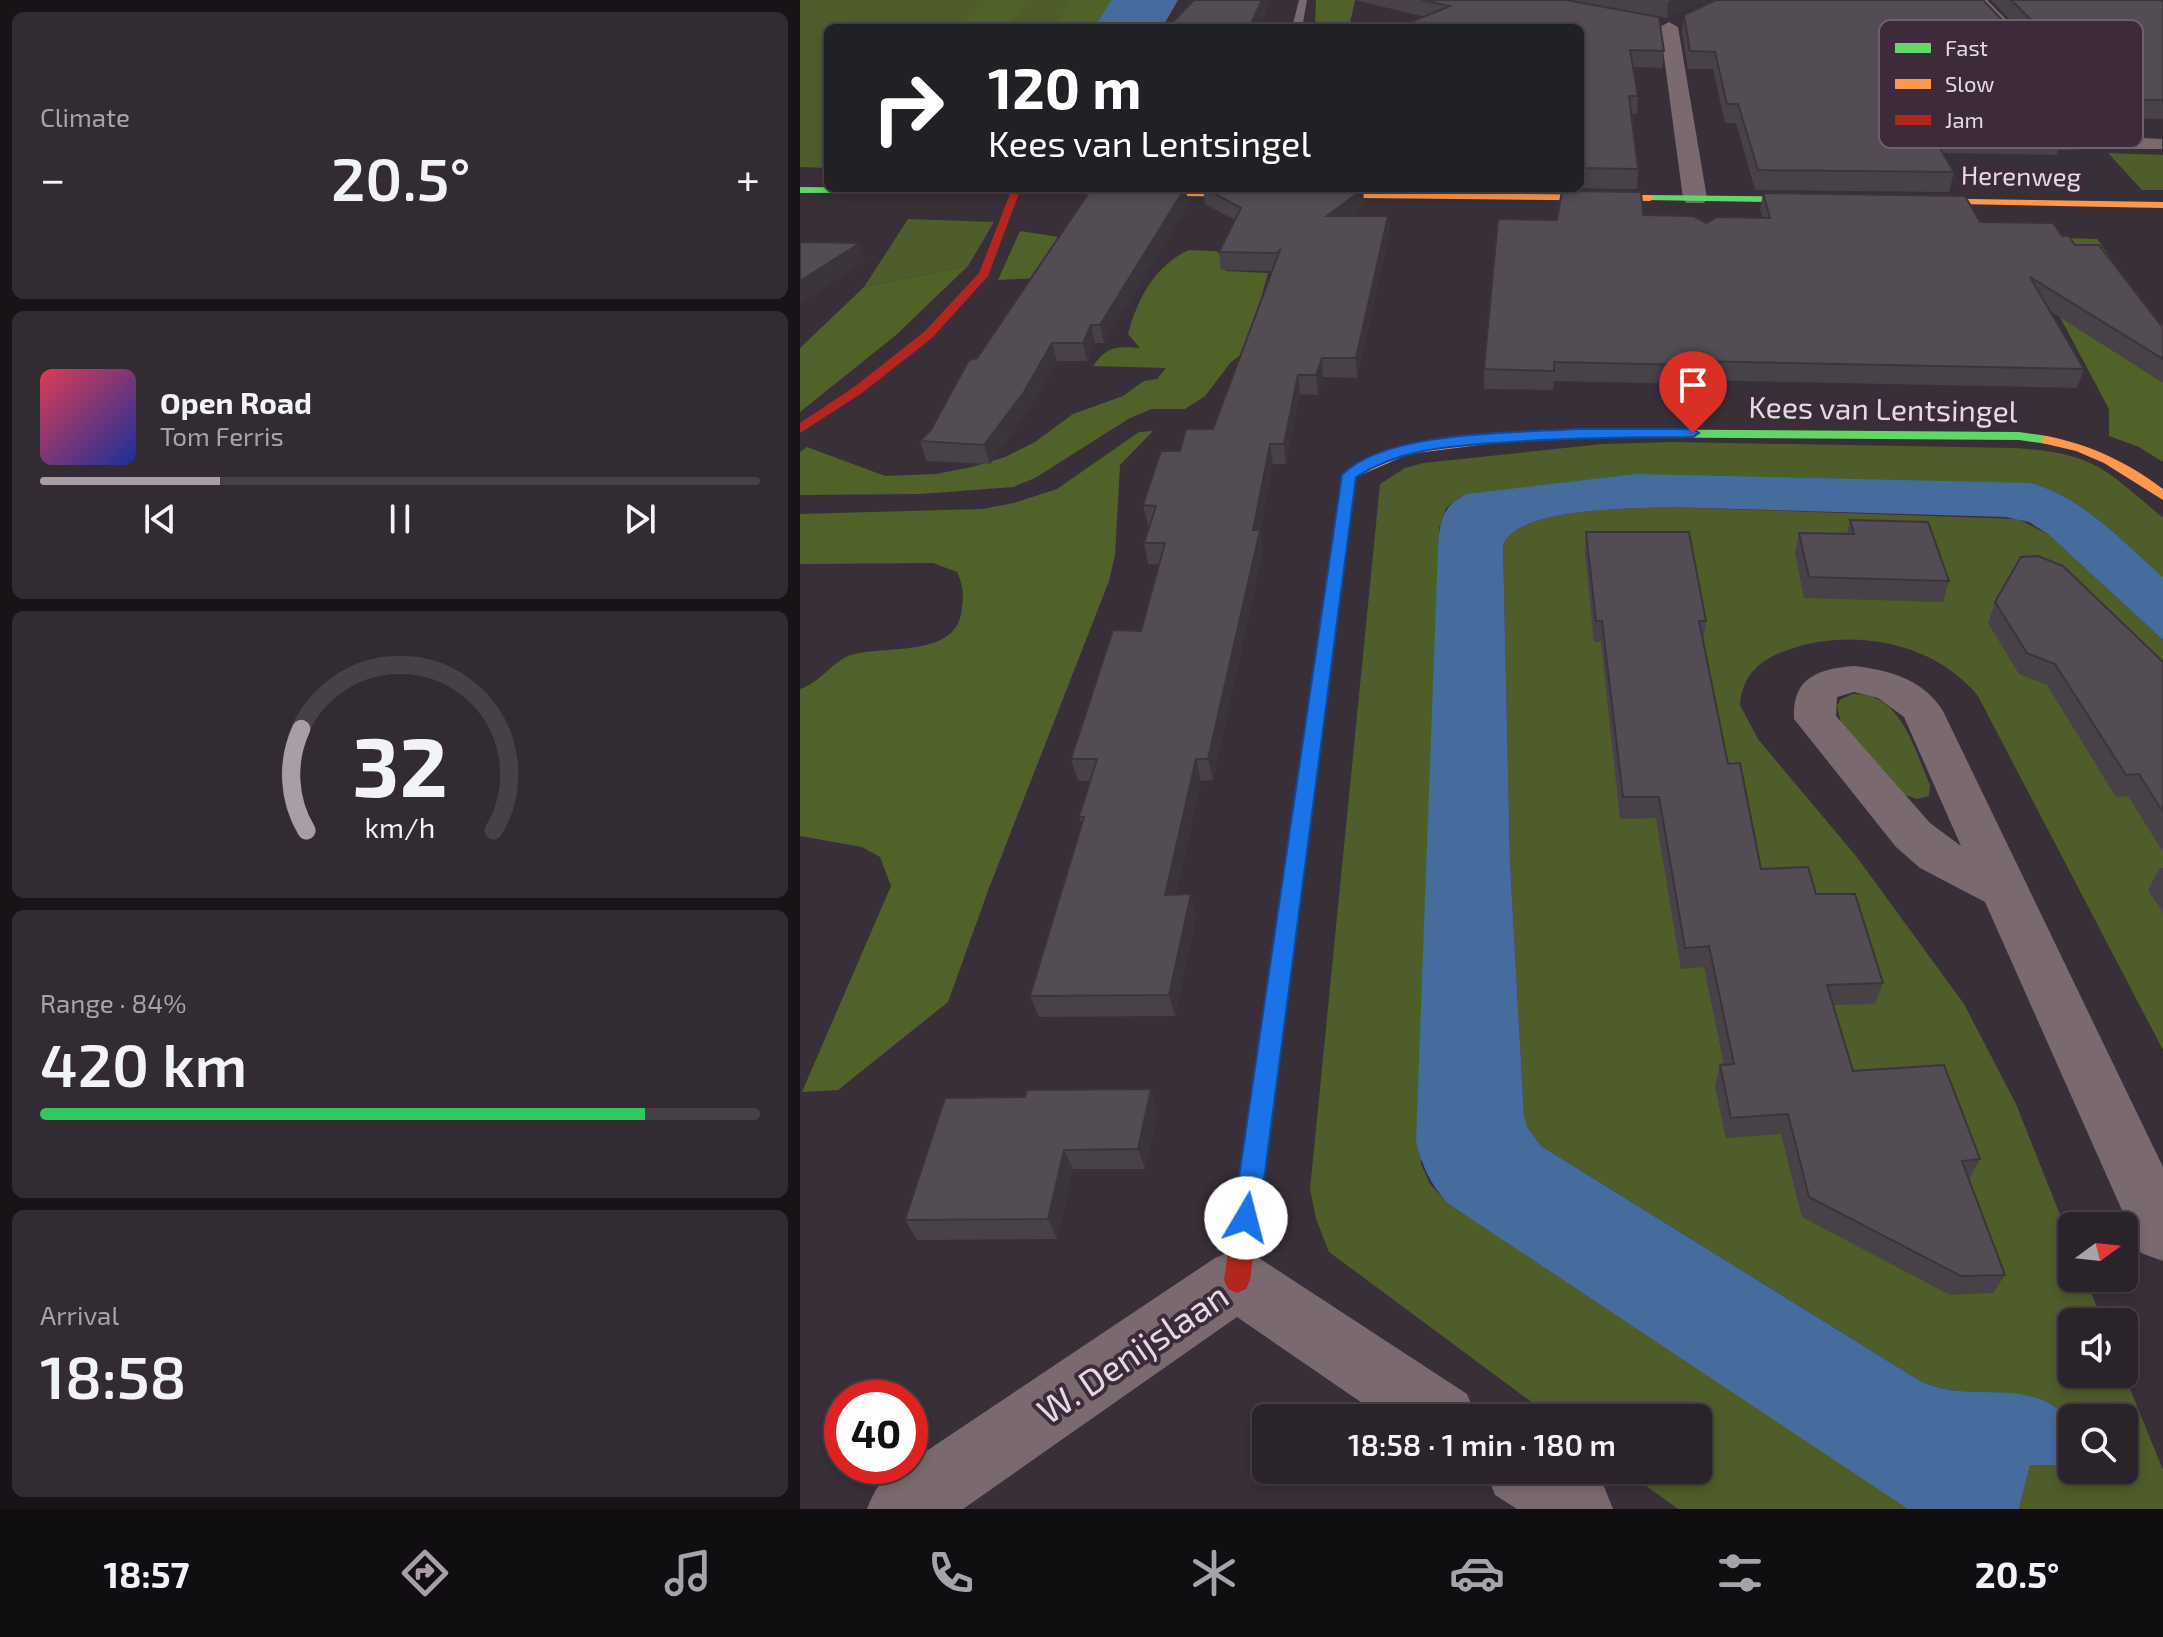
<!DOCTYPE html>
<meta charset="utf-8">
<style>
:root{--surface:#2b232a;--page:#332b32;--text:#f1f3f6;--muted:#a6a4a8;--line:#474047;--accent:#a99ea8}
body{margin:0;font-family:"Exo 2",sans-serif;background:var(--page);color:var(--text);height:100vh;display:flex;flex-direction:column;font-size:30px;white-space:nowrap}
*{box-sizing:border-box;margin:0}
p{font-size:26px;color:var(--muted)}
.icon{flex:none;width:44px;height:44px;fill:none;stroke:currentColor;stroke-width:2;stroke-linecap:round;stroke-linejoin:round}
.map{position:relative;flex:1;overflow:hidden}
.details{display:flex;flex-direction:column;gap:12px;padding:12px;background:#181317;width:800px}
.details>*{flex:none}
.top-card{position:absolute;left:24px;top:24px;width:760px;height:168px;border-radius:12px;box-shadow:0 4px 12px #0003,0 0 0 2px var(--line);background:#202124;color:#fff;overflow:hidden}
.needle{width:52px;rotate:75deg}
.controls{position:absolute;left:1258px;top:1212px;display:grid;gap:16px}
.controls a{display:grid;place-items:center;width:80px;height:80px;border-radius:12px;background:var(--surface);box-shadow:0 4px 12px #0003,0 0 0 2px var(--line);font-size:40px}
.speed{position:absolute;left:24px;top:1380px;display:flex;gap:16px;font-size:40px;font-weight:700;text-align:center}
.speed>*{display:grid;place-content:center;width:104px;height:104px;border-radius:50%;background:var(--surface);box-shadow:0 4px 12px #0003,0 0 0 2px var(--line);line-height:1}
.speed .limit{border:12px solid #d22;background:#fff;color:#111}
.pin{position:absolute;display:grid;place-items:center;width:68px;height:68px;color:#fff;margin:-82px -34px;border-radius:50% 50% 50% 0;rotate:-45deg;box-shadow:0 0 8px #0007}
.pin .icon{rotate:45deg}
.me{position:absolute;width:88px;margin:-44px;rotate:8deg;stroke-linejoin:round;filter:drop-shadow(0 0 6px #0008)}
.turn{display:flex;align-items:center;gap:28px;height:168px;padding:0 32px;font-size:36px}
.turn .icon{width:104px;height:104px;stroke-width:2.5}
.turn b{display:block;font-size:56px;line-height:68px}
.big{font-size:60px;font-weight:600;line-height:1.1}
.details .tile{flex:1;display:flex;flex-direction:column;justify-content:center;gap:12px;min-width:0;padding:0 28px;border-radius:12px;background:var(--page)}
.details .dial{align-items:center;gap:0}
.dial svg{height:208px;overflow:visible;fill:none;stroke:var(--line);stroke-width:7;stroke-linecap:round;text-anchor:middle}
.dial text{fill:var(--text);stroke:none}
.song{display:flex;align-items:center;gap:24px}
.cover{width:96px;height:96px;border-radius:12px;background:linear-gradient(135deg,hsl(350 70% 55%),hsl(230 70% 35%))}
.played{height:8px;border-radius:4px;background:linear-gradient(90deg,var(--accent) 25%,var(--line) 25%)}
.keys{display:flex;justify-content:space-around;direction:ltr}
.heat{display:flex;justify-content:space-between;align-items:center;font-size:44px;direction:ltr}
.charge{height:12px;border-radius:6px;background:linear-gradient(90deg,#34c759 84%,var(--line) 0)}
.trip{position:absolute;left:452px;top:1404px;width:460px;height:80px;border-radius:12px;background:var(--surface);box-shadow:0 4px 12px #0003,0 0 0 2px var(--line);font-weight:600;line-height:80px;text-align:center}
.tabs{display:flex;height:128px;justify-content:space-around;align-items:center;background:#110e11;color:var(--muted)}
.tabs .icon{width:56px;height:56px}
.tabs .selected{color:var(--accent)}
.tabs b{font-size:36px;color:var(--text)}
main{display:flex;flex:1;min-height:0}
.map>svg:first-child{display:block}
.green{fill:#4e5d29}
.forest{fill:#516228}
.water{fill:#456c9d}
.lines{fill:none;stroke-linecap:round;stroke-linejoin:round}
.lane{fill:#7a6a6f;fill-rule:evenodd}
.street{fill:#7a6a6f;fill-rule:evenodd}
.fast{fill:#63d668;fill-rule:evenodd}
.slow{fill:#ff974d;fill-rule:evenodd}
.jam{fill:#b3261e;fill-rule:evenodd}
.wall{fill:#484148}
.shaded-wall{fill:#3b353b}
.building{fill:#544c54;stroke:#3b353b;stroke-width:2}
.route{fill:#1a73e8;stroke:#114b97;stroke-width:2}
.labels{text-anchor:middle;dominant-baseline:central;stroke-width:8;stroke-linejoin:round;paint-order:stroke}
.far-street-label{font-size:26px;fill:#e5dae4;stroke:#3d2b3b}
.street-label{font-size:30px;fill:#e5dae4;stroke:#3d2b3b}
.near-street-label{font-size:36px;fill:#e5dae4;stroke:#3d2b3b}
.key{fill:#3d2b3b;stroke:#6f606e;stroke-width:2}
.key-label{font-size:22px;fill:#e5dae4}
</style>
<main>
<section class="details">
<div class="tile"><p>Climate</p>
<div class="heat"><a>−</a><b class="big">20.5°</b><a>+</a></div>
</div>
<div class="tile">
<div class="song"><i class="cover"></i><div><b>Open Road</b><p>Tom Ferris</p></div></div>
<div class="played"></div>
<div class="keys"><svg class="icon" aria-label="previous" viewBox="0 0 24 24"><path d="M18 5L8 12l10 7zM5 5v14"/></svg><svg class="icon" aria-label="pause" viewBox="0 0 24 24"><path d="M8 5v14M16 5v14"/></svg><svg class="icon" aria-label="next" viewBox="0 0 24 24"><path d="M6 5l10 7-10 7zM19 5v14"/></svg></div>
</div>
<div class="tile dial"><svg viewBox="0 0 100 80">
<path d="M14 69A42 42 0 1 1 86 69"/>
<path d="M14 69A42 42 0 0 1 12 30" stroke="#a99ea8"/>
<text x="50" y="56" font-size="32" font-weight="700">32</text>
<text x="50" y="72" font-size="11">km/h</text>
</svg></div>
<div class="tile"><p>Range · 84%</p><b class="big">420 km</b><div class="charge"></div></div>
<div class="tile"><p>Arrival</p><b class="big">18:58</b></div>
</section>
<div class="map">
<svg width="1363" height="1509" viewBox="0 0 1363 1509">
<rect width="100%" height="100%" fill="#392f38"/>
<path class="green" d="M0,0H329L311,28H28V168L0,167Z
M1308,153L1363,155V190H1342Z
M108,219L194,222L168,266L64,287Z
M872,442L1215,448C1294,453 1305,469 1363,518V577C1323,542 1284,498 1231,483L660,497L646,508L639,528L621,1164L630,1184L647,1203L1109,1509H878L824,1470H898V1418H753L529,1252L516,1219L510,1189L580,484L605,468L623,463L803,444Z
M869,507L1218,519L1249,535L1363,640V1050L1178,696C1134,642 1052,627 988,650C960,659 942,675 940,705L958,739L1056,856L1164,1004L1216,1104L1272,1245V1278H1285L1303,1322H1272V1374H1324L1363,1470V1509H1219L1230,1465L1272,1466V1470H1324V1418H1272V1421C1228,1375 1169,1405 1120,1381L741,1146L728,1128L724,1116L710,861L703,545C718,507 833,509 869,507Z
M1052,694C1101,691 1114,749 1130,785L1129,796L1117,799L1105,795L1041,723L1037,706L1040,700Z"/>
<path class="forest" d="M188,0H229L203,28H159Z
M271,0H311L294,28H252Z
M516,0H555L549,28H515Z
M220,231L259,237L239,278L198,280Z
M1264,238L1297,239L1340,300L1363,357V462L1339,447L1309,436V409L1246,291Z
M389,250L434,252L426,271L468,273L448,345L443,353L431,362L405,396L385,409H352L330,418L235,478L213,487L120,494L0,495V452L7,447L85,476L136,474L172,467L205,457L235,442L273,414L323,396L344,381L357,379L366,368L293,366C307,346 317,346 340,348L328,334C337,300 355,265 389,250Z
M168,266L96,335L0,412V348L64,287Z
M353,431L320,465L315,555L309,581L189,888L148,1002L38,1090L2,1092L91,886L80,857L62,847L0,836V689C21,682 34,660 51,655C82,645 153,658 161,614C164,596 164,588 157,572L133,563L0,564V514L182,509L214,503L257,489L339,432Z"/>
<path class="water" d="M311,0H378L362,28H294Z
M836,474L1231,483C1284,498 1323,542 1363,577V640L1249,535L1229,522L1206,517L870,507C833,509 718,507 703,545L710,861L724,1116L728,1128L741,1146L1120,1381C1172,1406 1226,1373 1272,1421V1466L1230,1465L1219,1509H1108L647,1203C630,1183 622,1166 616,1141L638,548C639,523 642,505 667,494Z"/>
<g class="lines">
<path class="lane" d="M499,0H507L502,28H492Z"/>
<path class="street" d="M1168,0H1187L1321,137L1362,139V149H1307Z
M869,22L878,27L907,198L904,203H886L883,198L860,27Z
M1054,666C1089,670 1123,679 1143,711L1363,1167V1261L1341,1253L1185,902L1120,868L1096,847L994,719C992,678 1017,669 1054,666ZM1054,692L1078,698L1104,717L1161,846L1130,823L1036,716L1037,697Z
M437,1249L459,1258L667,1394L677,1418H584L437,1317L163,1509H67C75,1489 86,1468 110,1466V1462L415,1258Z
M685,1470H782L803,1484L813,1509H717L695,1495Z"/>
<path class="fast" d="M0,187L381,191L386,194L381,197L217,192L0,193Z
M850,195L1021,197L1026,200L1021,203L846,200L845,198Z
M778,429L1219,432L1247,436L1254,440L1247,444L1219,440L778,437L705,442L698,438L705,434Z"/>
<path class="slow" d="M381,191L850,195L855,198L850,201L378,196L376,194Z
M1110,198L1363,202V208L1106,203V199Z
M705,434L712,438L710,441L609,454L556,477L514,792L512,797H498L496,792L542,475C578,441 658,437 705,434Z
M1247,436C1291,445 1327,462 1363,489V500L1304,463L1276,451L1242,443V437Z"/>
<path class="jam" d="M221,188L188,276L132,338L62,393L0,433V423L54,387L124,332L179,273L212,189Z
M505,785L514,792L450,1280L446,1289L437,1293L428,1289L424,1280L496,792Z"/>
</g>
<path class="wall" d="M555,0H766L864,51L862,68L833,67L838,96L837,114H832L838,169L837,189L766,188H780V28L625,17Z
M768,0H909L867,18Z
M1191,0H1363V119L1307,118Z
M884,15L1280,100L1277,111L1280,114L1277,123L1284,131L1278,150H1258L1257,155L1142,153L1154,172L1149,192L955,190L936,123H925L913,69H888L882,32Z
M403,188L563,189L564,206L551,216H588L589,233L557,378L523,377L518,395L500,394L486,464H473L460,530L463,550L413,780L401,781L376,894H391L396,916L375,1016L239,1017L230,996L282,824L279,817L290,781H278L271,759L341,631L360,564H348L344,543L349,525H348L343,505L380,451L413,429L472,271L421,270L419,252L435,220L405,204Z
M963,193L1180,222L1262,236L1275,245L1363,328V383L1250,311L1284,369L1277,388L890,380V384L754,381L753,390L684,389V369L757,220L843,215L907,223L963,218L960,210Z
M388,204L304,343H295L287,361H257L229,410L190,464L126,461L120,441L131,430L177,358Z
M1050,520L1149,581L1143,602L1004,598L995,553L999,533L1047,534Z
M786,532L906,621L903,642L928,764L961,869L1016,894L1083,983L1075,1004L1033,1005L1053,1071L1180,1159L1169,1179L1205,1275L1193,1293L1150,1295L1002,1217L981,1134L926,1138L915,1086L920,1065H924L904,967L881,969L856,818L820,819L801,642H794L785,552Z
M1195,602L1363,662V852L1328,796L1316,797L1247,685L1219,674L1188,623Z
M1360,868H1363V913L1348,890Z
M225,1097L358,1110L345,1169H273L257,1239L117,1240L105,1220Z"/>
<path class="shaded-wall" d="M462,0H471L459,28H449Z
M872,0H909L867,18L868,2Z
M386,188L388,204L304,343L300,325Z
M563,189L564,206L528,233L527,216Z
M588,216L589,233L557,378L556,358Z
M60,243L66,261L0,304V281Z
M291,325L295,343L287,361L283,343Z
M252,343L257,361L229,410L190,464L184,445Z
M522,358L523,377L518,395L516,375Z
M498,375L500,394L486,464L484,444Z
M470,444L473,464L460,530L463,550L413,780L408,759Z
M396,759L401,781L371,916L365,895Z
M391,894L396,916L375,1016L369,995Z
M351,1089L358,1110L345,1169L338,1149Z
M264,1150L273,1169L257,1239L248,1219Z"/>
<path class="building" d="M394,0H462L449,28H367Z
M622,0H766L859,17L864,51L830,50L838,96H829L838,169L780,168V28H596L650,6Z
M916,0H1183L1280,100H1267L1280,114L1269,113L1284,131H1258L1262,136L1131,133L1154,172L958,170L938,104H927L915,52L890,51L884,15Z
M1211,0H1363V100H1313Z
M292,188H385L300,325H291L283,343H252L224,392L184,445L120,441L131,430L169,360L177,358Z
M404,188L563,189L527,216H588L556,358H522L516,375H498L484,444H470L453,530H460L408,759H396L365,895L391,894L369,995L230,996L284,817H279L297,759H271L313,630L341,631L365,543H344L356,506L343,505L361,451H380L386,429H413L480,250L476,253L419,252L441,208Z
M762,191L841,192L843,215L893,216L907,223L917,217L970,218L963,193L1165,196L1180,222L1253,223L1262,236H1269L1275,245H1299L1363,328V359L1230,277L1284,369L892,361V365L754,362V371L684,369L698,219L757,220Z
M0,242L60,243L0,281Z
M1050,520L1128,522L1149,581L1009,577L999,533L1054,534Z
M786,532H889L906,621H899L928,764L940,763L961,869L1008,867L1016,894H1055L1083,983L1027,985L1053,1071L1144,1065L1180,1159L1162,1161L1205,1275L1161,1276L1009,1197L988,1114L931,1118L920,1065L934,1064L909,946L885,948L859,797H823L802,621H796Z
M1238,556L1263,566L1363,662V812L1339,774L1326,775L1255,664L1227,653L1195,602L1221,557Z
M351,1089L338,1149L264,1150L248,1219L105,1220L145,1098L225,1097L227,1090Z"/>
<path class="route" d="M778,429H893L899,433L893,437C831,437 770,438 709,442C655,446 603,447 556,477L459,1218L455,1226L446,1230L437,1226L433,1218L542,475C586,430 717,433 778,429Z"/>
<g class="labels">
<g class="far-street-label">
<text transform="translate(1221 175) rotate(1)">Herenweg</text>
</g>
<g class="street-label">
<text transform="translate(1083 408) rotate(1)">Kees van Lentsingel</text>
</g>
<g class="near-street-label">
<text transform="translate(332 1352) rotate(-34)">W. Denijslaan</text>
</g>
</g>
<rect x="1079" y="20" width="264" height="128" rx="12" class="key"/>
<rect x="1095" y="43" width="36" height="10" fill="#63d668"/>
<rect x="1095" y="79" width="36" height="10" fill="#ff974d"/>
<rect x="1095" y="115" width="36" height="10" fill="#b3261e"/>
<g class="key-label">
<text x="1145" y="56">Fast</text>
<text x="1145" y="92">Slow</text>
<text x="1145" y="128">Jam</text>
</g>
</svg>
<div class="controls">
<a><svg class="needle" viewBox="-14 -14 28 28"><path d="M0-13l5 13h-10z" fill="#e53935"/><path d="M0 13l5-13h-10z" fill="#a6a4a8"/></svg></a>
<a><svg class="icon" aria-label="sound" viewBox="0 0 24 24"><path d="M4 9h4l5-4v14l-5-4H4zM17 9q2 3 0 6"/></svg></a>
<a><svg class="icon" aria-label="search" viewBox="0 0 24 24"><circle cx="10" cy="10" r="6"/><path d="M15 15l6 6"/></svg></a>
</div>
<div class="speed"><div class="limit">40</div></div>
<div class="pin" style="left:893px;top:433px;background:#d93025"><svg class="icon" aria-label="arrive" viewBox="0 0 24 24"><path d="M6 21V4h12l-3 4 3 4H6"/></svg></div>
<svg class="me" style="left:446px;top:1218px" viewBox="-20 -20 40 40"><circle r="19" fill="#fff"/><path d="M0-13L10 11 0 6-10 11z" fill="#1a73e8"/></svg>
<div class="trip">18:58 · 1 min · 180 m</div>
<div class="top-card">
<div class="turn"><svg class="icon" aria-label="right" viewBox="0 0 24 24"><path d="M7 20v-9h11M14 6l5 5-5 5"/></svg><div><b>120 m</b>Kees van Lentsingel</div></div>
</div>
</div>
</main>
<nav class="tabs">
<b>18:57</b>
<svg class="icon selected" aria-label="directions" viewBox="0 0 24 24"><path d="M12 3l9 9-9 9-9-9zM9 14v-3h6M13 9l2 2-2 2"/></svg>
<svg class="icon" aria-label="music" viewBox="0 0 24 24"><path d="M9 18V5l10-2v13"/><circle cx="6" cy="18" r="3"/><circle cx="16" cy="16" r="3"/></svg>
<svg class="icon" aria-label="phone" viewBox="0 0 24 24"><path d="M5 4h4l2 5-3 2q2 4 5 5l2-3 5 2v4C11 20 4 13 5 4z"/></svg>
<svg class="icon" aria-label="climate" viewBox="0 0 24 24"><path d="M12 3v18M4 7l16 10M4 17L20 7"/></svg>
<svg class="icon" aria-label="car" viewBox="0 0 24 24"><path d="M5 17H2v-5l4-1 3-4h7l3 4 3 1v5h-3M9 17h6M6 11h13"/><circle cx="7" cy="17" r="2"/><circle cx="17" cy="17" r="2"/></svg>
<svg class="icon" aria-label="filters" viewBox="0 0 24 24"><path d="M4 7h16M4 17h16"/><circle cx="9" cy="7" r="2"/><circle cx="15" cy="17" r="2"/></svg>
<b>20.5°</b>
</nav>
